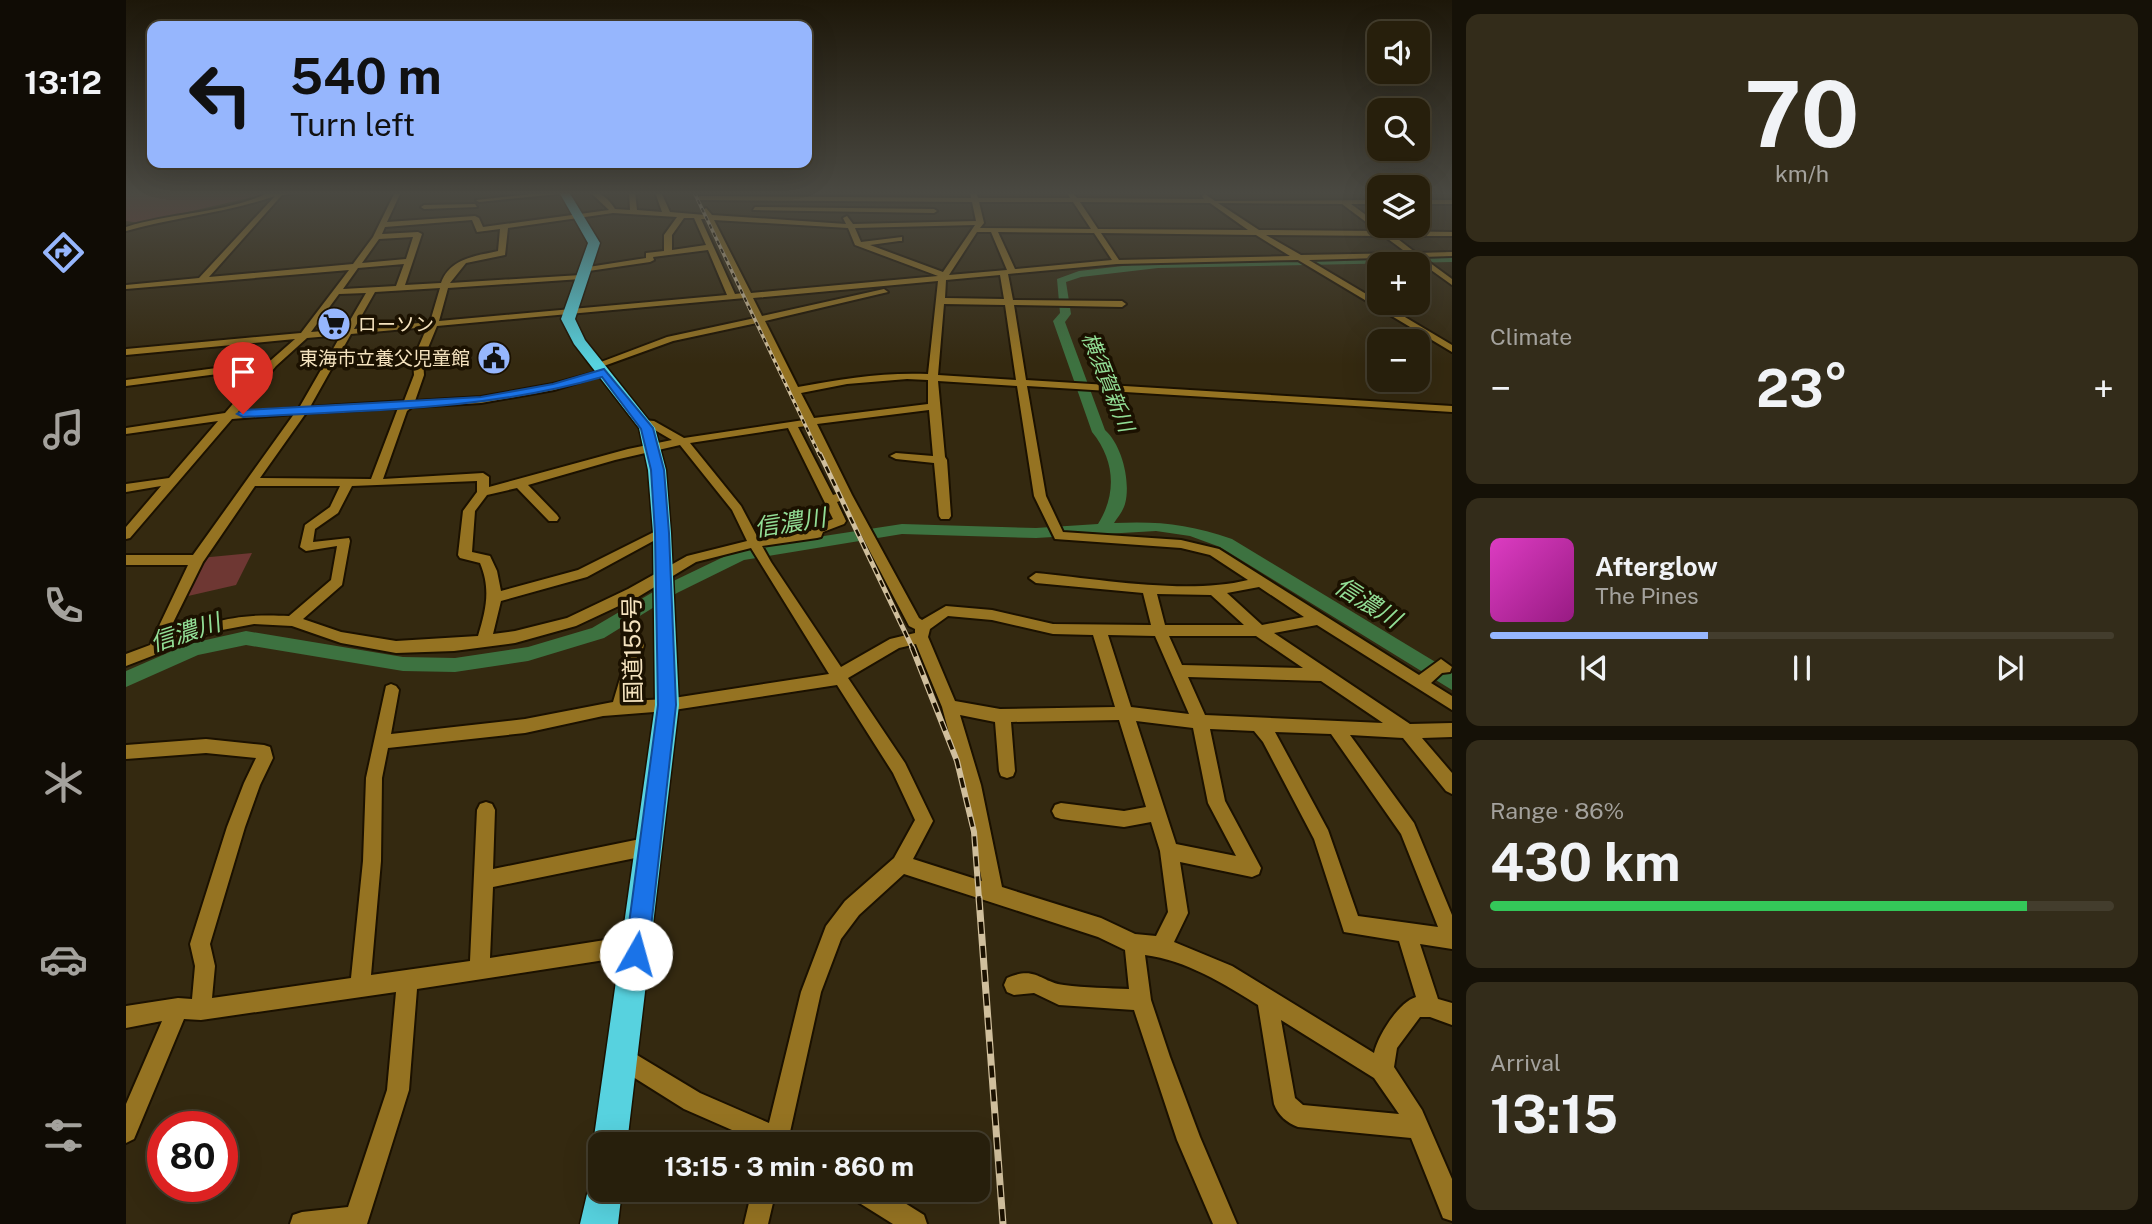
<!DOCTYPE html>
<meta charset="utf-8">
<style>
:root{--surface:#271f0c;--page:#332c1a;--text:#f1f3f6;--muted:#a4a29d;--line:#433d2d;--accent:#96b6fd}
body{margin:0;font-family:"Public Sans","Noto Sans JP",sans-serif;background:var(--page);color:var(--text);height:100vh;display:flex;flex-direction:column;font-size:26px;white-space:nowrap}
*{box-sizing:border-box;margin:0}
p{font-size:23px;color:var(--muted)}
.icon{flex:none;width:38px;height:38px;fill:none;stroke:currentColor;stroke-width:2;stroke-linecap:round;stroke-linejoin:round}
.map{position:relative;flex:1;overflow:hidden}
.drawer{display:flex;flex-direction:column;gap:14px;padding:14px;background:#151107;width:700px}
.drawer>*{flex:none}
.hud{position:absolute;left:21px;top:21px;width:665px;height:147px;border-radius:14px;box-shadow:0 7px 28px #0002,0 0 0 2px var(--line);background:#96b6fd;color:#111;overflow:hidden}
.buttons{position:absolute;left:1241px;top:21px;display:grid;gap:14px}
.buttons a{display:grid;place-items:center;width:63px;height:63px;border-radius:14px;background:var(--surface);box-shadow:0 7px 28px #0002,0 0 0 2px var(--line);font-size:35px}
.speed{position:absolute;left:21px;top:1111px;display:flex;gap:14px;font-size:35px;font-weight:700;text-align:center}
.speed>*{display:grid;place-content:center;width:91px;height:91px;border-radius:50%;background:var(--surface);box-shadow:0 7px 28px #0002,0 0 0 2px var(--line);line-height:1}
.speed .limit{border:10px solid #d22;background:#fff;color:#111}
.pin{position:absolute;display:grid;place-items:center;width:60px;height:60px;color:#fff;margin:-72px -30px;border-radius:50% 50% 50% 0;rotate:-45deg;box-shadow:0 0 7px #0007}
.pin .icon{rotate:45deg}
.me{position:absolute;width:77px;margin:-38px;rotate:7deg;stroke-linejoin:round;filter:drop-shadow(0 0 5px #0008)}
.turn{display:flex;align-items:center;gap:24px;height:147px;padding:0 28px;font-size:32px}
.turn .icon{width:91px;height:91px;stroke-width:2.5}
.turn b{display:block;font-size:49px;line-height:60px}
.big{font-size:52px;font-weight:700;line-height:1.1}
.drawer .widget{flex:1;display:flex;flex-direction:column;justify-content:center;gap:10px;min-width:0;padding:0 24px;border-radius:14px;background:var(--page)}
.drawer .dial{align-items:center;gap:0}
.dial b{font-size:91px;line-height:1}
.song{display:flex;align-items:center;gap:21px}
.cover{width:84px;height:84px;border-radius:10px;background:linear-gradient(135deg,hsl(310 70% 55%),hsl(310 70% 35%))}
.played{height:7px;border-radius:4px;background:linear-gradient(90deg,var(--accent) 35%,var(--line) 35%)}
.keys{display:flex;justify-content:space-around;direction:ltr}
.heat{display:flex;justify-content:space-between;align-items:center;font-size:38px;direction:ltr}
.charge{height:10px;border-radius:5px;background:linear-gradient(90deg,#34c759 86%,var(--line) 0)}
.trip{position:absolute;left:462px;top:1132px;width:402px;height:70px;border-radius:14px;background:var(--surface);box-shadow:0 7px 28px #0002,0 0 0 2px var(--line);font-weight:700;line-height:70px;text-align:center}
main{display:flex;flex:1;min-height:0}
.dock{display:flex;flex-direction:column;width:126px;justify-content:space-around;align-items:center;background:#100c05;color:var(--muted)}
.dock .icon{width:49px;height:49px}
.dock .active{color:var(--accent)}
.dock b{font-size:32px;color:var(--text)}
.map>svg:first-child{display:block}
.green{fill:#6e3733}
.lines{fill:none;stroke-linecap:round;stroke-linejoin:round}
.river{fill:#3d7240;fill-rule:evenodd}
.minor-casing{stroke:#1b1100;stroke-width:4}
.highway-casing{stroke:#1b1100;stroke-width:3}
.minor{fill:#957322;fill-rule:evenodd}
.highway{fill:#57d2df;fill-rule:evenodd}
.rail-far3-casing{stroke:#d0bf9d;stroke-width:3.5}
.rail-far2-casing{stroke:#d0bf9d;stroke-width:5}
.rail-far1-casing{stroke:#d0bf9d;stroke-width:6}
.rail-casing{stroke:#d0bf9d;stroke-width:7}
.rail-far3{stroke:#1b1100;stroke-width:2;stroke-dasharray:4.5;stroke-linecap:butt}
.rail-far2{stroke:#1b1100;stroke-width:2.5;stroke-dasharray:7;stroke-linecap:butt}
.rail-far1{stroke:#1b1100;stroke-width:3.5;stroke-dasharray:10;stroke-linecap:butt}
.rail{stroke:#1b1100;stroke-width:4.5;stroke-dasharray:12;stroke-linecap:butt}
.route{fill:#1a73e8;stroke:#114b97;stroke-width:2}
.labels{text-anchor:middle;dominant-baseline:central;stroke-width:7;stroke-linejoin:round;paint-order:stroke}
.far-poi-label{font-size:19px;fill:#f5e3bf;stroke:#1b1100;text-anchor:start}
.far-water-label{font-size:21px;font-style:italic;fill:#92de95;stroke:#1b1100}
.street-label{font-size:23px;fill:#f5e3bf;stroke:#1b1100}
.water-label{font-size:24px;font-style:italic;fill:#92de95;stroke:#1b1100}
</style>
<main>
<nav class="dock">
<b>13:12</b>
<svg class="icon active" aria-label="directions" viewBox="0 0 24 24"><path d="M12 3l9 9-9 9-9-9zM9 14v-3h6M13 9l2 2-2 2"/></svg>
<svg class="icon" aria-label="music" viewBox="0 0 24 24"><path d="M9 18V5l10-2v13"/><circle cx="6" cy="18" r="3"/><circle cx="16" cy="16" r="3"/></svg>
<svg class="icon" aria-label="phone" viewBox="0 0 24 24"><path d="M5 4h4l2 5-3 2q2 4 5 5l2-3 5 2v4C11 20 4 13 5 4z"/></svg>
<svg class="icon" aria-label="climate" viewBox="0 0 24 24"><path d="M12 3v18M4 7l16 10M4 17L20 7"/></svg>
<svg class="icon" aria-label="car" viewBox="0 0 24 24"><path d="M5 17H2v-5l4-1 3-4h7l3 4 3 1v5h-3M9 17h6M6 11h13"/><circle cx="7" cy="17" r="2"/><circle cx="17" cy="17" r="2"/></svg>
<svg class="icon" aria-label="filters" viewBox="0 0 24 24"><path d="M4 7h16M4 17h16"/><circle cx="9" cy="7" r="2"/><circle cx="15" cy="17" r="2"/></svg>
</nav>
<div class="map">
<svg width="1326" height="1224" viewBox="0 0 1326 1224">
<rect width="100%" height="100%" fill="#342910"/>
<path class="green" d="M0,192H148L14,223L0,221Z
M126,553L110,585L49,599L74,558Z"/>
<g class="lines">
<path class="river" d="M1326,256V262L1032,268L955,277L940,282L945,314L939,322L979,430C996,445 1005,482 999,504C997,511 992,517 988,523C1033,521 1063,524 1106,539L1326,672V690L1094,547L1064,536L1030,531L910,538L776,534L618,560L551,593L478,638L402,661L329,672L277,671L120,645L72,655L0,687V671L62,644L120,631L277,657L329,658L402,647L466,628L539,585L614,549L776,524L910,528L972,524C991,494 989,460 966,432L927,321L934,313L931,279L953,271L1032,262Z"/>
<defs>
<path id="minor" d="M144,192H178L156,195L83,277L227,264L247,237L269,192H275L261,222L349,216L353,218L357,227L483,210L464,192C475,192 483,199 489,209L504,210L503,192H509L511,210L536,212L529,192H535L544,212L579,215L577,210L580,208L586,215L720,224L717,218L721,216L727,224L850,221L846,202L574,200L571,198L574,196L845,198L844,192H850L852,198H944L942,194L946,192L951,198L1078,199L1076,196L1079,194L1089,201L1253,200V204H1225L1262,231L1326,232V236H1268L1290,253L1326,252V256L1296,257L1326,279V285L1287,257L1183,260L1326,345V352L1172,260L991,264L882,274L887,300L996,301L1000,304L996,307L888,305L900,380L1326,406V412L901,386L920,496L937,532L1055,540L1093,549L1293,675L1315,659L1326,667L1324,672L1316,673L1305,683L1326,696V710L1191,625L1148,633L1284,724L1326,723V737L1296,738L1326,773V794L1320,791L1277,738L1224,735L1288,823L1326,915V949L1294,944L1312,999L1326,1003V1025L1304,1017H1294L1271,1048L1268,1067L1296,1110L1326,1179V1221L1317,1218L1285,1138L1172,1127C1161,1123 1152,1115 1148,1104L1132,1005C1098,984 1060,960 1019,955L1025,1000L1044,1057L1074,1137L1111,1224H1087L1051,1140L1008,1010L933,1005L908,993L888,995L881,992L878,985L881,978C910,965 914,982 938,985C959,988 982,988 1003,989L999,950L972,937L778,874L733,915L715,939L695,992L664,1132L672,1136L675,1144H638L558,1109L488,1065L485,1057L488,1049L496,1046L574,1093L643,1123L675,992L700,926L719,901L768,858L789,820L767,773L711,685L541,711L477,716L399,733L262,748L256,778L255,861L245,975L344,961L351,810L354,804L360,802L366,804L369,810L367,869L524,837L530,840L533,846L530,852L524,855L367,887L364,958L511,935L518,938L521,945L518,952L511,955L291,989L283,1090L241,1224H164L167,1215L176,1212L222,1207L261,1090L270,992L75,1020L58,1019L8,1139L0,1143V1104L36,1021L0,1028V1006L52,998L66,999L69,966L64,944L101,827L118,783L130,758L80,753L0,759V745L80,739L138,745L144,747L147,758L134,785L119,827L84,944L89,966L86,998L225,978L237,861L240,778L260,686L265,684L270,686L273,690L265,734L399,719L487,702L504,645L506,641H516L518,645L503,701L541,699L703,674L625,548L570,562L512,597L450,626L389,643L328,651L270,653L215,643L166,626L128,624L91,631L0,666V654L24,645L62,565H0V555H67L168,414L106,419L4,538L0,539V527L35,486L0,492V484L43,478L92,421L0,434V428L99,413L138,368L0,386V380L144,361L169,339L0,355V349L175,333L223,270L0,289V285L73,278L149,196C100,213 49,217 0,231V227C47,212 99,214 144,192ZM853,202H947L965,229L854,228L858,223ZM954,202L1084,203L1122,230L972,229ZM1092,203L1216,204L1252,231L1133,230ZM487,213L551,217L538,235V251L520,253V258L456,268V272L524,262L528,260L527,257L582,250L601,295L313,321L322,288L455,279L459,277L455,275L324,283L340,263L379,255L382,228ZM558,218H568L580,245L546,250V235ZM575,219H581L617,293L609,294ZM346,220L351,232L374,229L372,251C350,256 324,258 315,283L279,285L296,234L292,232L256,234L259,227ZM588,220L722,228L729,245L812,276L625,293ZM849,225L817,272L744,245L773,241H776V237L735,242L729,228ZM851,232H865L881,270L823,275ZM872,232L968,233L986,260L889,269ZM975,233L1130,235L1164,256L993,260ZM1140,235L1258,236L1281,253L1175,255ZM287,237L280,259L236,263L253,239ZM278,264L270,286L217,289L232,268ZM874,275L878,299L819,298L820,280ZM812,281L802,374C758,372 715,379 672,387L639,321L762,292L758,289L636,316L627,298ZM314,288L304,322L228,329L249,292ZM240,293L219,329L185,332L213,294ZM619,298L629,318L541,337L467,365L475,367L547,341L631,323L678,420L558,438L528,421L517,420L512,423L513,425L522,426L546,440L502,449L363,487V477L357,473L257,479L281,411L286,407L355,403L428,390L483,373L478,370L427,384L355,397L289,401L298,375L297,360L311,326ZM818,304L879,305L890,380L812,375ZM301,327L287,360L288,375L278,401L184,407L225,334ZM215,335L173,408L112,412L150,366L181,338ZM781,379L802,380V404L688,418L675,393L721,384ZM812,381L891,386L908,496L929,539L1055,548L1084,555L1122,580C1061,595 973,579 910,573L903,578L910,583L1017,593L1025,625L927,624L866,610L820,606L796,620L793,618L726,495L691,424L803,410L807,456L770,453L764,456L770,459L808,463L813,516L815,519H823L825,516L821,460L819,457ZM272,408L245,479L134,478L180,413ZM681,426L713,493L707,495L672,427ZM662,428L707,519L687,527L685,531L632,538L615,506L564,443ZM554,445L606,510L621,541L561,556L502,589L441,618L389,631L367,634L375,601L461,577L542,533L536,529L532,530L452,570L375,591L371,571L364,556L346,552L349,511L361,495L391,488L423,521H431L433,518L431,515L402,485L489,460ZM351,481V492L337,511L332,555L334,558L354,563C365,589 360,610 352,636L270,641L215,632L177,619L216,585L224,541L223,538L187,542L189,529L212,513L226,486ZM129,486H214L204,507L179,525L174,547L180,551L211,546L205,580L163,616C111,613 87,621 39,639L77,562ZM717,500L783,626L789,629V633L764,639L715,667L645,562L636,546L691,538L695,537L697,532L718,524L720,521L711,502ZM1133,587L1178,617L1136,625L1101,593ZM1031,594L1085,595L1118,625H1039ZM822,616L866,620L927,634L967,635L989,707L874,709L829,701L802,637L804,629ZM982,635L1029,636L1063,714L1005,707ZM1043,636H1130L1177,668L1056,665ZM790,644L816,707L837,785L856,881L787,859L807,821L779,763L722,678L773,648ZM1062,677L1195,681L1257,723L1079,715ZM834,715L869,722L873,771L875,776L881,778L887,776L889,771L885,722L993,720L1020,807L998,811L935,803L929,805L926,811L929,817L935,819L998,827L1025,822L1034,851L1042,912L1030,936L1009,934L975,918L876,887L855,785ZM1010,721L1067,728L1082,803L1110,856L1050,844ZM1084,729L1128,731L1137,742L1188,839L1218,932L1273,941L1290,997C1273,1002 1252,1035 1248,1053L1106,966L1048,942L1062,913L1054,862L1126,877L1133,874L1135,868L1099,801ZM1149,732L1205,734L1275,834L1312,927L1232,916L1202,830ZM1155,1020L1248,1078L1273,1114L1177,1105L1169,1098Z
M425,192L442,193L353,202L350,200Z
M1292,200H1326V204H1292Z
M349,204L351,207L298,209L295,207L298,205Z
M629,207L808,209L811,211L808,213L627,210Z
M626,1190H650L642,1224H618Z
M724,1190H758L798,1215L801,1224H767L727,1199Z"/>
<path id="highway" d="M433,192H443L474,243L449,319L459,340L529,428L540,470L545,533L553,705L501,1144H474V1157L467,1144L529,705L527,533L522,470L513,428L448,344L435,319L462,243Z
M474,1173V1190H496L492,1224H454L465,1177Z"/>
</defs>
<use href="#minor" class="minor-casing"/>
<use href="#highway" class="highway-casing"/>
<use href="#minor" class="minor"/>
<use href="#highway" class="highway"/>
<defs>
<path id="rail-far3" d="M568,192L694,456"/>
<path id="rail-far2" d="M694,454L787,649"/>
<path id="rail-far1" d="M786,647L831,761L848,832L853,899"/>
<path id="rail" d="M853,898L877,1224"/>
</defs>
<use href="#rail-far3" class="rail-far3-casing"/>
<use href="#rail-far2" class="rail-far2-casing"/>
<use href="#rail-far1" class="rail-far1-casing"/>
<use href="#rail" class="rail-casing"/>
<use href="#rail-far3" class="rail-far3"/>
<use href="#rail-far2" class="rail-far2"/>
<use href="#rail-far1" class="rail-far1"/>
<use href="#rail" class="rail"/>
</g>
<linearGradient id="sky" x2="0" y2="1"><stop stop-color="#1d1709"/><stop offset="0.53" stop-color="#4a4942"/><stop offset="1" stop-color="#4a4942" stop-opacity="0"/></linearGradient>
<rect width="1326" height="364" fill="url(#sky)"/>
<path class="route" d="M478,369L527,428L538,470L543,533L550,705L522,954L518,962L510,966L502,962L499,954L532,705L529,533L525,470L515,429L476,377C359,411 238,410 117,417L111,414L117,410L355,397L427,384Z"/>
<defs>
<symbol id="supermarket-disc" viewBox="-11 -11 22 22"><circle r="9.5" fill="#96b6fd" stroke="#1b1100"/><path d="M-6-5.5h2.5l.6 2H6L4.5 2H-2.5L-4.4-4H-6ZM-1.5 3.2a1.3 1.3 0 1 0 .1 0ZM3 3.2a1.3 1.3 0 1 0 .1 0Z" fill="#111"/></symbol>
<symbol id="civic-disc" viewBox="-11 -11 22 22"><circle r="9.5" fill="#96b6fd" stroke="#1b1100"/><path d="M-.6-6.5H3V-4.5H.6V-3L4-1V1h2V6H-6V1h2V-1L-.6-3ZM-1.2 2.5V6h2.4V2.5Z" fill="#111"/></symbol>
</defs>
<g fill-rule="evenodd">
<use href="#supermarket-disc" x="189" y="305" width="38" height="38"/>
<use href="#civic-disc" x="349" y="339" width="38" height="38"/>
</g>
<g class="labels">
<g class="far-poi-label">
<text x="232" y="324">ローソン</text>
<text x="344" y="358" text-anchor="end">東海市立養父児童館</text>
</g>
<g class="far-water-label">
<text transform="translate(982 382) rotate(68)">横須賀新川</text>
</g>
<g class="street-label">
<text transform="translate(506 650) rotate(-91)">国道155号</text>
</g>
<g class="water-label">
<text transform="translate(664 522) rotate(-9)">信濃川</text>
<text transform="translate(1242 602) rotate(32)">信濃川</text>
<text transform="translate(59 632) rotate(-18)">信濃川</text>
</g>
</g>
</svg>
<div class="buttons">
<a><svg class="icon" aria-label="sound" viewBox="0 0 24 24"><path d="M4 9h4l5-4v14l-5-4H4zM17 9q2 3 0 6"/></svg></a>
<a><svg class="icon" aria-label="search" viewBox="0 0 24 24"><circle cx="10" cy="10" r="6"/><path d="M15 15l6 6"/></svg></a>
<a><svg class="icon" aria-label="layers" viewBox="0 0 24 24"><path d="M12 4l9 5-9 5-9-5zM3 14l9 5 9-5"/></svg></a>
<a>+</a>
<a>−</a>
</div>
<div class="speed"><div class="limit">80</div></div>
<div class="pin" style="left:117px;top:414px;background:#d93025"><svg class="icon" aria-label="arrive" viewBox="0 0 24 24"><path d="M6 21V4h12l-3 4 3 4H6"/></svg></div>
<svg class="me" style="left:510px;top:954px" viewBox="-20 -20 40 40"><circle r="19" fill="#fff"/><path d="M0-13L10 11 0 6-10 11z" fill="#1a73e8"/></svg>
<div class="trip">13:15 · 3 min · 860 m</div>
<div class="hud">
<div class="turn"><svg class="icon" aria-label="left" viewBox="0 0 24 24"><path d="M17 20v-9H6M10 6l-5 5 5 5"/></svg><div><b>540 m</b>Turn left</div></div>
</div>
</div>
<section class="drawer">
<div class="widget dial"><b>70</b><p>km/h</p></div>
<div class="widget"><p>Climate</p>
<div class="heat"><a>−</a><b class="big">23°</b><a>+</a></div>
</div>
<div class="widget">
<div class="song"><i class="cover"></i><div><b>Afterglow</b><p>The Pines</p></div></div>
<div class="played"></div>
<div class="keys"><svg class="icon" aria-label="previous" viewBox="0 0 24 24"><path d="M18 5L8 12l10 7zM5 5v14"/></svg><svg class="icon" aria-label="pause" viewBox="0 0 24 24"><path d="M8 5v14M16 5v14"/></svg><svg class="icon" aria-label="next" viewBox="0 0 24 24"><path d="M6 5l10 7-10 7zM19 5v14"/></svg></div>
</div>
<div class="widget"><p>Range · 86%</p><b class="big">430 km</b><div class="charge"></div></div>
<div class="widget"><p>Arrival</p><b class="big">13:15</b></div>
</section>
</main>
